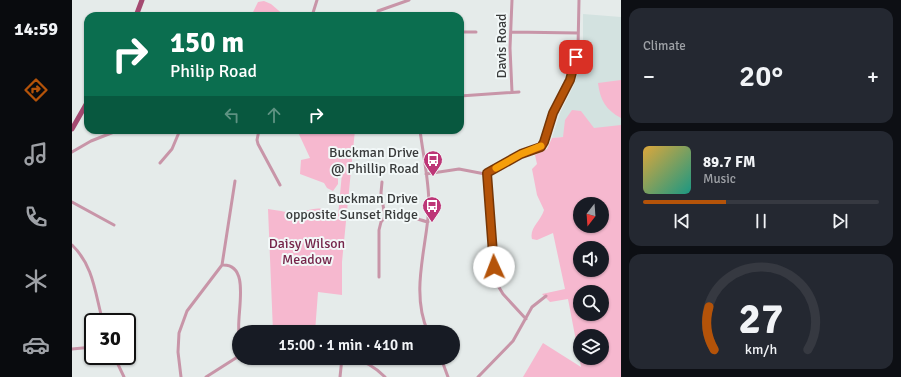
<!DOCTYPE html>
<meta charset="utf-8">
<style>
:root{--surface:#171b24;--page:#242831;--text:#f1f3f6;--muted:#9ea1a6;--line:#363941;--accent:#b45309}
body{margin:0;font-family:Signika,sans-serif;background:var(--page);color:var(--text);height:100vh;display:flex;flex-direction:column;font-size:15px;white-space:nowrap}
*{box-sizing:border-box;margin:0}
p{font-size:13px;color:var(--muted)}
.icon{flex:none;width:22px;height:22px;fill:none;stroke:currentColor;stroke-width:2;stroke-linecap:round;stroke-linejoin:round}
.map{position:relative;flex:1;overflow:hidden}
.side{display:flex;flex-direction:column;gap:8px;padding:8px;background:#0d0f14;width:280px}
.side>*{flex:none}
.top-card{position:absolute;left:12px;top:12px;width:380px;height:122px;border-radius:12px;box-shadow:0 1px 3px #0004;background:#0b6e4f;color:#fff;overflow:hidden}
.needle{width:26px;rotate:197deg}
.tools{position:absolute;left:501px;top:197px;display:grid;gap:8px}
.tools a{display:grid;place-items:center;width:36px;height:36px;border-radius:50%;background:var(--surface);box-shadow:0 1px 3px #0004;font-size:20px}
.speed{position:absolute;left:12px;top:313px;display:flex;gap:8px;font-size:20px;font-weight:700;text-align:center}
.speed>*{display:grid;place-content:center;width:52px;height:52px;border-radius:50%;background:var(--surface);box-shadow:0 1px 3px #0004;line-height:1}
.speed .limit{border:2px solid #111;border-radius:6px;background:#fff;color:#111}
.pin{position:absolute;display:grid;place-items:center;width:34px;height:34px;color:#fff;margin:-17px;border-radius:8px;box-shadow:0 2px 6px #0006}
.me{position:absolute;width:44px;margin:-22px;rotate:358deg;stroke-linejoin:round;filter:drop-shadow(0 0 3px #0008)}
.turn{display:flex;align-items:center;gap:14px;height:84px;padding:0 20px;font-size:18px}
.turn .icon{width:52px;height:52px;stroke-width:2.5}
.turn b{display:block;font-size:28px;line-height:34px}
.lanes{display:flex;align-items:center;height:38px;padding:0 20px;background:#0003;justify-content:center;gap:20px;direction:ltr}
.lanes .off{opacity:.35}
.big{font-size:30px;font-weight:600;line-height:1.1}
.side .tile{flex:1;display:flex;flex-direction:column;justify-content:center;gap:6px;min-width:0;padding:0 14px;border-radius:12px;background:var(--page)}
.side .dial{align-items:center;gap:0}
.dial svg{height:104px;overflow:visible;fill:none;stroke:var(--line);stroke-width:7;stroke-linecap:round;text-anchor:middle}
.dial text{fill:var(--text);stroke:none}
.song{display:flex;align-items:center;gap:12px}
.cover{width:48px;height:48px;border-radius:6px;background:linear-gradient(135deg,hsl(40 70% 55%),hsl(170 70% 35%))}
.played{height:4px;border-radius:2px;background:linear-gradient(90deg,var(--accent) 35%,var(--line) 35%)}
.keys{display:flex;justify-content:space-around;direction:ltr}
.heat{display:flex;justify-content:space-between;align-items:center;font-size:22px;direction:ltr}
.trip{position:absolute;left:160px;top:325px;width:228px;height:40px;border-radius:20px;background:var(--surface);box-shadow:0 1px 3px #0004;font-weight:600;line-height:40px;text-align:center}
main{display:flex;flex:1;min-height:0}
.tab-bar{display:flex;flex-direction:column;width:72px;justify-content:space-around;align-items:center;background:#090b0e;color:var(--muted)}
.tab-bar .icon{width:28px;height:28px}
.tab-bar .current{color:var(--accent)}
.tab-bar b{font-size:18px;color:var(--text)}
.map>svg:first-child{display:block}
.built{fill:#d3e2e0}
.green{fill:#f6b8cf;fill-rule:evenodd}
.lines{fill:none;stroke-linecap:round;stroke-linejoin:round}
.street{stroke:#c895a8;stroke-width:3}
.primary{stroke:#a44a71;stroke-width:5}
.route-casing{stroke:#753606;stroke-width:10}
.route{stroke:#b45309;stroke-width:7}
.slow{stroke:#f59e0b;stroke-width:7}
.labels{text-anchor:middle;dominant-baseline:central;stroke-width:4;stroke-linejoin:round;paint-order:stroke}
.street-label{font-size:14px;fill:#393b3b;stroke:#f2f8f8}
.poi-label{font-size:14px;fill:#393b3b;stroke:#f2f8f8;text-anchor:end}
.park-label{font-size:14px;fill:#75254a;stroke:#f2f8f8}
</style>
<main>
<nav class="tab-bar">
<b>14:59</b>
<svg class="icon current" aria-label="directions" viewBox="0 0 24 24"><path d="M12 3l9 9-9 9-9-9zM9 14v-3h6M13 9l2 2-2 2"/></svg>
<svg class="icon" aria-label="music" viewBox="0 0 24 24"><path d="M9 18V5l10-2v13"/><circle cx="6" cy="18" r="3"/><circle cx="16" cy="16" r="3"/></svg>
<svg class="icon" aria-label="phone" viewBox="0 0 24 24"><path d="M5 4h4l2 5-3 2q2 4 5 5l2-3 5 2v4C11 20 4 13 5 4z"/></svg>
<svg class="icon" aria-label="climate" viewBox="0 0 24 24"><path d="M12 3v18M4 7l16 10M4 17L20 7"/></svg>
<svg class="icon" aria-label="car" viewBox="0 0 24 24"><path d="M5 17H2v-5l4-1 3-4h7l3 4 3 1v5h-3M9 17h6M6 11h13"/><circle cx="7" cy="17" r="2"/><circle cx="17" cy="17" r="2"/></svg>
</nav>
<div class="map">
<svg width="549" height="377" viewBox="0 0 549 377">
<rect width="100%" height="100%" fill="#e5ebea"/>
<path class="built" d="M511,14L549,17V131L480,138L488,113L501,87L508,68L511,48Z"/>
<path class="green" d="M192,1L199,4L213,16H179L186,2Z
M549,80V118C534,110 528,100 526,83Z
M500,110L509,111L522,128L549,125V377H451L471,343L509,367L496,299L478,302L470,294L493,289L481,233L465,240L460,239C457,228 469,221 472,210L465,195L460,169L465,164L463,155L475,149L480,138L491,137L493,120ZM508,204H530V226H508ZM508,248H530V270H508ZM508,292H530V314H508ZM508,336H530V358H508Z
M225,130H283L270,262V295L246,292L243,332H201L196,209C206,210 219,214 228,212C236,211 252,203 256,215L266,216L270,173H266V184L261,191L255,188L252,183L228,174L229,160L238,158Z"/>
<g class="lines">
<path class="street" d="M440,0L438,48L440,92
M240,16L245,0
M305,16L306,11L337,0
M388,32H404
M439,32L506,33
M388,96L447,92
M187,130L185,140L186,144L208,185
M348,130C351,155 357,180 357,206C355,247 338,292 356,332
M0,152L19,141L47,130
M88,163L100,149L108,130
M415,173L422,267L425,284L431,294L454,319
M354,174L387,169L413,174L449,154L469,147L472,142L481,113L498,80L503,66L506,48L507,0
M310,182L309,193L313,217C329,210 340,218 356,222
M0,202L42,225
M0,245C22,266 23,294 31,322
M150,265C180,263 164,315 167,332
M307,277V230L309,222L313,217
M0,349L21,347
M42,356L52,377
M280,358C294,361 303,367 313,377
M369,358L376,377
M109,377L106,352L107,333L115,311L150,265L163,181
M134,377L167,356
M268,377L270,358
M406,377L441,341L460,307L474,296"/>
<path class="primary" d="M64,16L70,0
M0,129L16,101"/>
</g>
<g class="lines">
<defs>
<path id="route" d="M422,267L415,173L449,154L469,147L472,142L481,113L498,80L504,57"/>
</defs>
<use href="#route" class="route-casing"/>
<use href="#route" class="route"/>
<path class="slow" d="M424,168L449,154L469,146"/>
</g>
<defs>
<symbol id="bus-pin" viewBox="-11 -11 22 30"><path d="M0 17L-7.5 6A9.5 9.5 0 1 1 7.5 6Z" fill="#bd3677" stroke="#f2f8f8"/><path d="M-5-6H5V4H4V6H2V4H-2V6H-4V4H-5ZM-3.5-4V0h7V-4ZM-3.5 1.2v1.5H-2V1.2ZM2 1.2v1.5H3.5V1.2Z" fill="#fff"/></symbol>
</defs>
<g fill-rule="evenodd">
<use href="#bus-pin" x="350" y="149" width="22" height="30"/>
<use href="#bus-pin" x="349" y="195" width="22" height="30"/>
</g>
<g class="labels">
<g class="street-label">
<text transform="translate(429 46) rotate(-90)">Davis Road</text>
</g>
<g class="poi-label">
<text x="347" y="152">Buckman Drive<tspan x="347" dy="16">@ Phillip Road</tspan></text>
<text x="346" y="198">Buckman Drive<tspan x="346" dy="16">opposite Sunset Ridge</tspan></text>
</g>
<g class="park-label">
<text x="235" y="243">Daisy Wilson<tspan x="235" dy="16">Meadow</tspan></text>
</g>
</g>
</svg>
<div class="tools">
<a><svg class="needle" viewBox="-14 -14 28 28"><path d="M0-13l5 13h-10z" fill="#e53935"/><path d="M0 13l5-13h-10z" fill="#9ea1a6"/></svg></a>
<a><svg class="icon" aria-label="sound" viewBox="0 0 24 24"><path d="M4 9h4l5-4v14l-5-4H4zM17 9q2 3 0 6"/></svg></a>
<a><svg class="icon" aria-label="search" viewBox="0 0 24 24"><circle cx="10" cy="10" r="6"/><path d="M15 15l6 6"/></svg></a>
<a><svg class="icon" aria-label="layers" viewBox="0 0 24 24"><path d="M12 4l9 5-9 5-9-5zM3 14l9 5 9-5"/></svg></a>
</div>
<div class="speed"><div class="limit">30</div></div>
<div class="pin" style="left:504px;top:57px;background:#d93025"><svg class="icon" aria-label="arrive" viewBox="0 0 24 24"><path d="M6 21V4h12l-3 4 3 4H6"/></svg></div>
<svg class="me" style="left:422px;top:267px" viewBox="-20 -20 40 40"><circle r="19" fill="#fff"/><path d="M0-13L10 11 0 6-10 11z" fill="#b45309"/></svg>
<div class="trip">15:00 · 1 min · 410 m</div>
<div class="top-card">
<div class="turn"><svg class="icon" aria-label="right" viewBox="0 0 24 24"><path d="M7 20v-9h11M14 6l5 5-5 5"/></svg><div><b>150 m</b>Philip Road</div></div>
<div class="lanes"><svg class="icon off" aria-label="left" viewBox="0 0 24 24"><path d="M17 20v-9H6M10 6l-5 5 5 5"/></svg><svg class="icon off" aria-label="ahead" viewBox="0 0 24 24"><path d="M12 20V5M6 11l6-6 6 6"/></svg><svg class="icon" aria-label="right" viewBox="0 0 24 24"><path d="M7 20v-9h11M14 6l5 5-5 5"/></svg></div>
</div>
</div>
<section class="side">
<div class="tile"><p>Climate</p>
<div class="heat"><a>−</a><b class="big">20°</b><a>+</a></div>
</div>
<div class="tile">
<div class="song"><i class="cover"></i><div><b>89.7 FM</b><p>Music</p></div></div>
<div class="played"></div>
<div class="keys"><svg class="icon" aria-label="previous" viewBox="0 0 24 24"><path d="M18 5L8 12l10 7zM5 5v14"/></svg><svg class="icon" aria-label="pause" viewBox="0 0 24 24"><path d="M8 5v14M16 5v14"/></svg><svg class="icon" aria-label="next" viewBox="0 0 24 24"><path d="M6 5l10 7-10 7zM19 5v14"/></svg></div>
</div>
<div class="tile dial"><svg viewBox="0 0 100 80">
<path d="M14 69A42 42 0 1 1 86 69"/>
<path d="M14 69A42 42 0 0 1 10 36" stroke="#b45309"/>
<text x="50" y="56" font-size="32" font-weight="700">27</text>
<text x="50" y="72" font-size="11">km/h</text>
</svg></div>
</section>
</main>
